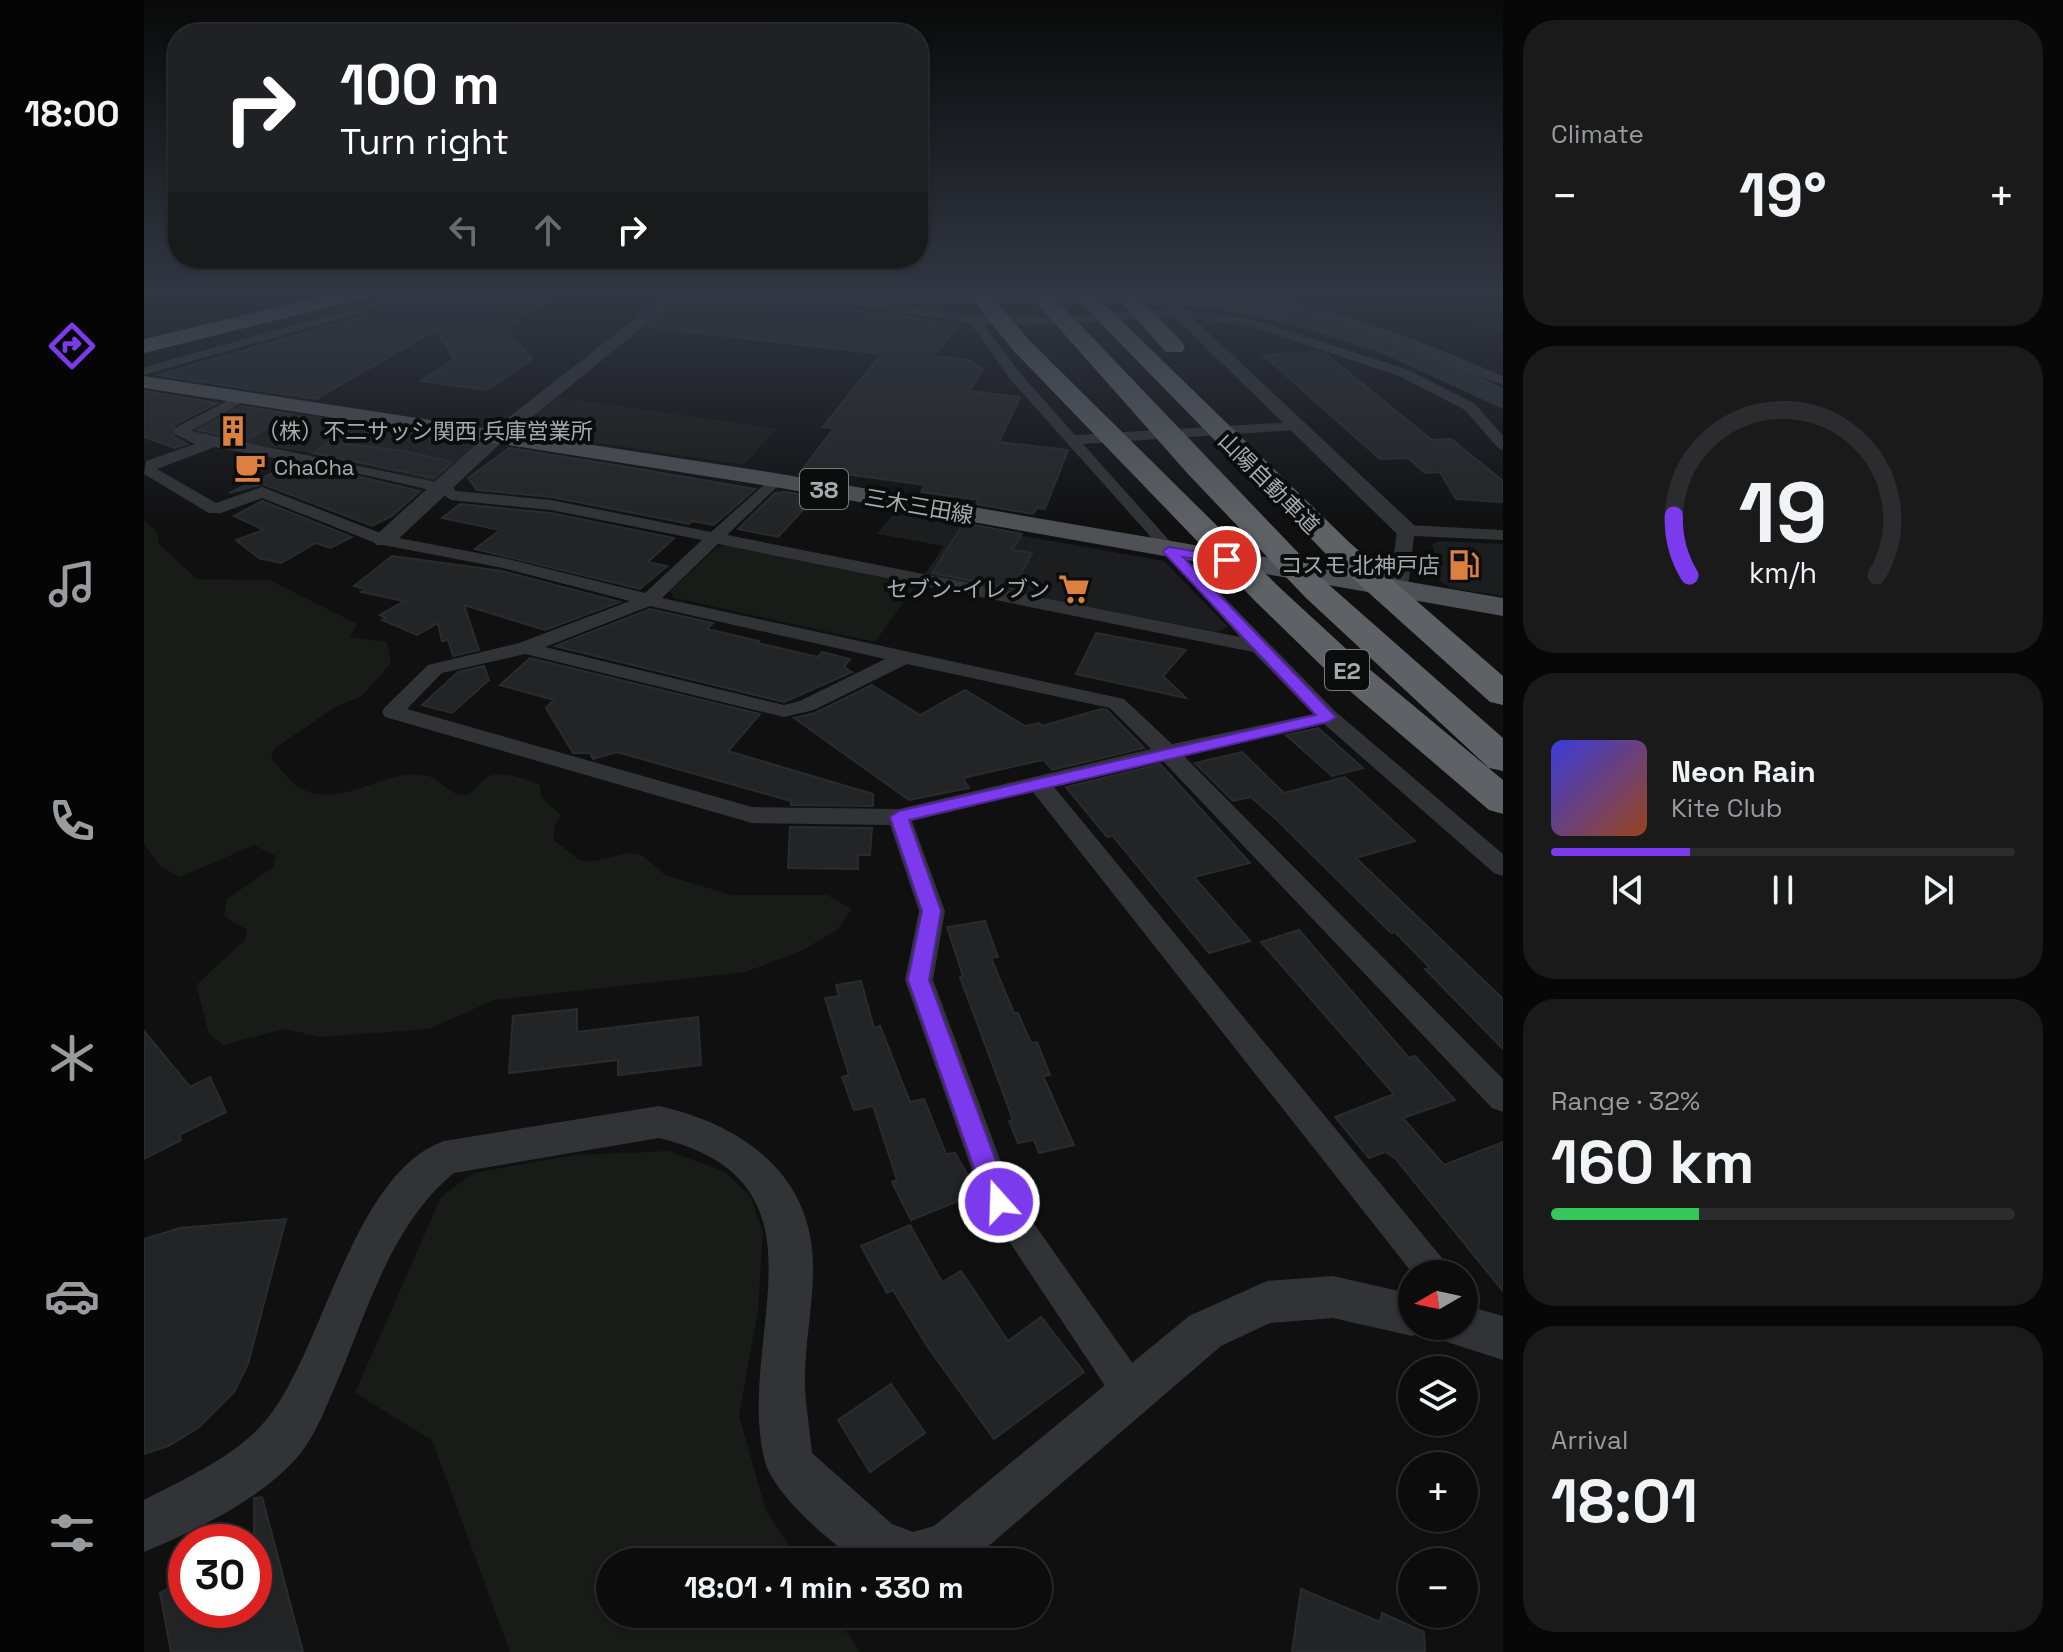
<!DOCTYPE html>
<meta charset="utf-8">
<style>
:root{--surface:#0c0c0d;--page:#1a1a1b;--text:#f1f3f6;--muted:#9a9b9d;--line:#2c2c2e;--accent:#7c3aed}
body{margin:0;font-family:"Space Grotesk","Noto Sans JP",sans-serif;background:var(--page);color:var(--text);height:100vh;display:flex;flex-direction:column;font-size:30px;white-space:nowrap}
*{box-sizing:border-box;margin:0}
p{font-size:26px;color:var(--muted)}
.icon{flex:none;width:44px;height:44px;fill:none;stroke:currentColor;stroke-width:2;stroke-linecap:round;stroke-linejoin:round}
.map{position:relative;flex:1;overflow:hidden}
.side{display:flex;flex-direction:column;gap:20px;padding:20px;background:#070707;width:560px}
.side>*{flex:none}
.guide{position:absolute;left:24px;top:24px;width:760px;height:244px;border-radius:32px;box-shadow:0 2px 6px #0004,0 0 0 2px var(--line);background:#202124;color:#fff;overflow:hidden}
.needle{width:52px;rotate:261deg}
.buttons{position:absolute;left:1254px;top:1260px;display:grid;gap:16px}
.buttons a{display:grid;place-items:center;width:80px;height:80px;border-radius:50%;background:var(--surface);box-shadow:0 2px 6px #0004,0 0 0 2px var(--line);font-size:40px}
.speed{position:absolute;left:24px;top:1524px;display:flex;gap:16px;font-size:40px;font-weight:700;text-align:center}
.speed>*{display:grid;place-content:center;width:104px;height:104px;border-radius:50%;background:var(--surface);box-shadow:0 2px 6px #0004,0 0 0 2px var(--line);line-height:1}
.speed .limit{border:12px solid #d22;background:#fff;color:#111}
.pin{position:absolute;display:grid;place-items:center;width:68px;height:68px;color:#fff;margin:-34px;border:4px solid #fff;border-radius:50%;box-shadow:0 2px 8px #0007}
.me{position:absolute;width:88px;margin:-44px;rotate:340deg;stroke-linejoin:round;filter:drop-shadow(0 0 6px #0008)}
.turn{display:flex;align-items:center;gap:28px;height:168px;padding:0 40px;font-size:36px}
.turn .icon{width:104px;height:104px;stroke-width:2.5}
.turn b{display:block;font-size:56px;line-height:68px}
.lanes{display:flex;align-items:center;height:76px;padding:0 40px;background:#0003;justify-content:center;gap:40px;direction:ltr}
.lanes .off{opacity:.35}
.big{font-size:60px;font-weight:700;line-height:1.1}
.side .tile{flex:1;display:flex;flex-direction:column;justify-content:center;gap:12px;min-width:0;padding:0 28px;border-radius:32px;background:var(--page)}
.side .dial{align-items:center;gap:0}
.dial svg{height:208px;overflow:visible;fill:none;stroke:var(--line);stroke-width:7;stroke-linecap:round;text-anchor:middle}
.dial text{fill:var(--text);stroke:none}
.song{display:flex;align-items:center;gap:24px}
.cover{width:96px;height:96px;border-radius:12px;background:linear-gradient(135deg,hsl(240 70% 55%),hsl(20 70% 35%))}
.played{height:8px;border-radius:4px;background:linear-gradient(90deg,var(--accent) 30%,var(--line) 30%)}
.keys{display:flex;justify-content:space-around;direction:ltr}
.heat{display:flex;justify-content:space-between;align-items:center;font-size:44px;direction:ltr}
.charge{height:12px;border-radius:6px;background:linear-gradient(90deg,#34c759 32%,var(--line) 0)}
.trip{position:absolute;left:452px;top:1548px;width:456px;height:80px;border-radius:40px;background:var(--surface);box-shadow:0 2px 6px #0004,0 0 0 2px var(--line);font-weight:700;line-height:80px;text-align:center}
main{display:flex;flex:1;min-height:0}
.tabs{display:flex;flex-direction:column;width:144px;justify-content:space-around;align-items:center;background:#050505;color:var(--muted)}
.tabs .icon{width:56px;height:56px}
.tabs .selected{color:var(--accent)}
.tabs b{font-size:36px;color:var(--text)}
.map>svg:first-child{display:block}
.built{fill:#1c1d1e}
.green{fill:#181b17}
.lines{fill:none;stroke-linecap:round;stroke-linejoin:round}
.river{fill:#283133;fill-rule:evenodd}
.building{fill:#232425;stroke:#2a2b2d;stroke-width:2}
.minor{fill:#323336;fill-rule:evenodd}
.tertiary{fill:#323336;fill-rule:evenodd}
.primary{fill:#4e5155;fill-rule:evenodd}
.motorway{fill:#5e6266;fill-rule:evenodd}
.route{fill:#7c3aed;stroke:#51269a;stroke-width:2}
.labels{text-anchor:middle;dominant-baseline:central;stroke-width:8;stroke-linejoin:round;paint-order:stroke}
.far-poi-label{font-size:22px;fill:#a3abb0;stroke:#0b0c0c;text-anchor:start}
.far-street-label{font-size:22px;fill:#a3abb0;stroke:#0b0c0c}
.shield{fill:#0b0c0c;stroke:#757b7f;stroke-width:2}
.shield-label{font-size:24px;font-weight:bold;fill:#a3abb0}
</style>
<main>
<nav class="tabs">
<b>18:00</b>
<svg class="icon selected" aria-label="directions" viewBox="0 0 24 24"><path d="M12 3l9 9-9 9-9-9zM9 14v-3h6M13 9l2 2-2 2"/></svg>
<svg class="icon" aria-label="music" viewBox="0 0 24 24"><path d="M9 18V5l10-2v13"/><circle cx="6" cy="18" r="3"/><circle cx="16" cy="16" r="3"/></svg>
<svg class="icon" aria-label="phone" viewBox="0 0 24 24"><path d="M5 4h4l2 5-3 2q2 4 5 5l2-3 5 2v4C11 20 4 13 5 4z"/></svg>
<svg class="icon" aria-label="climate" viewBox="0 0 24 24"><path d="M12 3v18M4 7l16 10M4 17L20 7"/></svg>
<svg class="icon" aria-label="car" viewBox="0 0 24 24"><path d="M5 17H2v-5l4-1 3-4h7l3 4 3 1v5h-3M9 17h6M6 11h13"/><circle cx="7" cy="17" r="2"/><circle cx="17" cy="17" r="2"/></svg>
<svg class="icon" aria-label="filters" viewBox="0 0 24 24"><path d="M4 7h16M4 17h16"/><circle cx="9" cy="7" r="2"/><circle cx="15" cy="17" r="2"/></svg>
</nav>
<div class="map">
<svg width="1359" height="1652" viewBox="0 0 1359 1652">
<rect width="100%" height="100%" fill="#101011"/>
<path class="built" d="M99,406L325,439L332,445L301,479L290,481L166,453L50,435L45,430L87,408Z
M750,513L1020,561L1084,627L1073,632L780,575L800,546L733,534Z
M1296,541L1359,544V596L1307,588L1295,580L1288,544Z"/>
<path class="green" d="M1104,292H1359V332L1320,322L1223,319Z
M414,397L633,429L599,465L370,430Z
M0,519L13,533L15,544L53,579L126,580L213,624L206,637L243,642L247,663L218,696L193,706L131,748L127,758C136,767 146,783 157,789C200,810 245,765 284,776C295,779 304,792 316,795C330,797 335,780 346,776C361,770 381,780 395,784L398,798L417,815L410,828V840L434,859L446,862L486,853L498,855L521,875L587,895H683L708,909L694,929L659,950L602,972L350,1000L285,1029L176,1037L141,1029L79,1045L65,1034L52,985L102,939L103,930L80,916L83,899L129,867L132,856L110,845L36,877L17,867L0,845Z
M584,545L773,584L731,642L530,598L526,591L572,548Z
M525,1151L581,1172L607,1197L619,1232L614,1311L595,1415L622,1511L656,1562H466V1614H691L716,1652H366L288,1440L211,1393L297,1197L329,1173L431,1155Z"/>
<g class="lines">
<path class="river" d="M674,292L1070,294L1210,326L1297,357L1359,388V409L1235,352L1149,325L1070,309L989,303H729L686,300Z"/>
</g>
<path class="building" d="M295,292H417L361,328L388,359L343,390L277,381L310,359L292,330L172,399L12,375L295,295Z
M546,292H607L624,298L814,324L790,356L824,360L839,369L825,391L876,397L855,442L924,450L901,509L893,508L889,514L832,504L835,500L777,492L781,485L694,473L687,480L655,474L690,428L679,427L737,354L504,327Z
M1174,352L1183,355L1288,440L1307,439L1359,481V502L1312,499L1296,472L1281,473L1264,458L1236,459L1119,355Z
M0,391L73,403L30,425V437L43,444L31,448L0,437Z
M98,406L147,414L103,440L55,430Z
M185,442L260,451L308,462L290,478L169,453Z
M365,448L471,465L611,489L570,525L548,521L545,524L408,497L333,490L324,478Z
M148,464L220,478L276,491L248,516L228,526L119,484L85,493Z
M641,492L671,497L634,537L594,529L631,493Z
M118,501L208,537L186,548L172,543L137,563L115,558L92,540L120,530L90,516Z
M316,504L407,513L530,538L504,562L523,566L496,589L331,549L356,530L298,518Z
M820,523L878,534L868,550L888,553L869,589L788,573Z
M248,556L358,571L476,602L401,630L320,605L335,650L309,656L304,640L298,641L294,623L273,635L238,620L242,618L236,615L260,601L217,592L221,589L210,586Z
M506,609L569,623L563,629L615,641L613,643L674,657L678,652L706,659L700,667L708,672L640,702L411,646Z
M952,633L1042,650L1019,676L1042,698L932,674Z
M386,658L616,714L584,751L729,794V806L647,805V801L473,752L449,759L446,753H429L402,708L410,700L356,685Z
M340,666L345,680L308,713L278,705L314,672Z
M728,685L776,715L821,690L881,726L895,723L898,726L957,709L963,710L1000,748L908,770L900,760L894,761L819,778L825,788L765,800L650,718L671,713Z
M1174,728L1219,768L1188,776L1142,735Z
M1098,752L1140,793L1201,777L1271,841L1212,858L1359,999V1049L1281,969L1286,968L1251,932L1247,933L1134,821L1107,797L1089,801L1051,763Z
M1016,764L1106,863L1050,877L1106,941L1065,953L969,836L963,837L922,787Z
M646,827L728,828L726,855H714V869L644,868Z
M841,921L854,957L847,958L870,1013H874L887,1043L893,1042L906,1075L899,1076L930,1145L895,1153L890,1140L874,1143L865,1121L869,1120L816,977L819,976L803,927Z
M1155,930L1265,1058L1271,1056L1311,1100L1259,1118L1300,1165L1359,1142V1291L1251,1158L1241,1152L1225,1158L1191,1117L1250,1094L1117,942Z
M717,981L730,1028L736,1026L766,1102L780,1099L802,1154L811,1153L826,1179L830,1195L767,1220L748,1182L753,1180L729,1106L710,1110L698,1077L705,1075L681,998L695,996L692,985Z
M433,1009V1032L554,1017L557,1065L474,1075V1060L365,1073L369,1016Z
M0,1031L46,1087L66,1077L82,1112L35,1135L37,1140L0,1159Z
M142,1219L104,1364L90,1392L54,1428L24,1446L0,1454V1239L36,1228Z
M766,1225L798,1282L817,1271L864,1341L897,1317L940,1372L850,1439L785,1349L749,1290L743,1293L717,1246Z
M747,1384L781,1433L726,1472L694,1420Z
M118,1497L159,1652H27L16,1593L42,1578V1610H110V1498Z
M1157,1589L1236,1622L1238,1613L1280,1632L1281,1652H1148Z"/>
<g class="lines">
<path class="minor" d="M269,292H289L0,375V367Z
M622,292H656L830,316L908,317L1031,309L1104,318L1265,370L1331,404L1359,436V450L1354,448L1321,410L1255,376L1102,325L1031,317L908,325L839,324L876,373L931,435L1151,422L1158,426L1151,430L939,444L1031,547L1192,712L1359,854V876L1350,873L1180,724L1039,755L1359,1079V1112L1348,1108L1018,760L910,787L1302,1263L1307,1274H1269L889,792L768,821L801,911L789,980L869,1194L999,1378L1005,1391L999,1404L986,1410L973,1404L839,1202L761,980L775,911L746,825L608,823L241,717L238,712L241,707L284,665L375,643L486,601L359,568L234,544L118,498L77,513H65L0,474L2,461L51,444L31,434V428L100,392L107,396L105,399L46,431L307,485L312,491L407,500L567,532L631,475L637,477V483L583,535L1096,637L866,379L826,323ZM71,447L221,475L295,492L307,500L407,510L558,540L501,593L360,558L244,536L118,487L72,503L13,469ZM574,544L1109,652L1169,714L1028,744L980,699L518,598ZM506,606L741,659L656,701L640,705L401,647ZM381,654L640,717L670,710L763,664L966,708L1007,749L755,809L608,807L263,709L298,673Z
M1057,292C1160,292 1266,337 1359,376V385L1210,329Z
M1262,525L1359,530V540L1270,536L1264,587L1255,593L1246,587L1253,530Z"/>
<path class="tertiary" d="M525,292H542L361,439L248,545H232L229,540L232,535L347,431Z
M1005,292H1021L1270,525L1273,530L1270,535H1254Z
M515,1106C596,1124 667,1172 669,1263C670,1303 660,1345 661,1386C662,1408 666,1431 668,1453L748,1524L769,1532L790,1526L1045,1316L1123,1281L1189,1276L1268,1294V1326H1285L1268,1336L1189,1318L1126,1323L1077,1346L826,1562H716C687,1544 630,1494 621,1462C589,1340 698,1182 515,1138L310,1173C245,1226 222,1317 189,1391C179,1414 169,1440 151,1460C113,1501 51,1531 0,1552V1500C43,1477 96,1455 126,1415C181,1343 210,1173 300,1141Z
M1320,1305L1359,1316V1360L1300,1341L1294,1326H1320Z"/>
<path class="primary" d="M0,376L631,473L1359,598V616L631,487L0,388Z"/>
<path class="motorway" d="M196,292H233L230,296L0,353V339Z
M823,292H844L884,339L1135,587L1212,658L1359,780V814L1345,810L1186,674L1111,601L868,349Z
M883,292H905L1184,584L1359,738V771L1345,768L1162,598L1044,474Z
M926,292H948L1206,543L1359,676V705L1346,702L1184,556Z
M968,292H990L1038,342L1041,347L1038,352H1022Z"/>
</g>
<linearGradient id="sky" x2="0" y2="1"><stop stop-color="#090909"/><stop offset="0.56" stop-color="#313743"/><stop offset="1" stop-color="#313743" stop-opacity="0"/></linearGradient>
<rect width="1359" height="524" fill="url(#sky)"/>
<path class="route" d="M1025,547L1087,557V563L1083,564L1039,557L1192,717L1184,722L765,820L797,911L785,980L867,1202L864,1210L855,1214L846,1210L842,1202L764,980L778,911L746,817L755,811L1172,715L1020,553L1019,551Z"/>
<defs>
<symbol id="building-bare" viewBox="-9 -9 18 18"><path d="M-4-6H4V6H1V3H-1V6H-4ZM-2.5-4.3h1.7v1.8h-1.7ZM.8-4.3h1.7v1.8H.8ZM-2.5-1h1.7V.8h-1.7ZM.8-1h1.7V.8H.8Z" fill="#db803f" stroke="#0b0c0c" stroke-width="2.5" paint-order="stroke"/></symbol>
<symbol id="cafe-bare" viewBox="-9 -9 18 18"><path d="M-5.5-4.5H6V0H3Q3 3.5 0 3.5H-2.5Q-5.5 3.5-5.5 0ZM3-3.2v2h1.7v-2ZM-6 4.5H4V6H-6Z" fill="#db803f" stroke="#0b0c0c" stroke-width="2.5" paint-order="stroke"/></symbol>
<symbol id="fuel-bare" viewBox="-9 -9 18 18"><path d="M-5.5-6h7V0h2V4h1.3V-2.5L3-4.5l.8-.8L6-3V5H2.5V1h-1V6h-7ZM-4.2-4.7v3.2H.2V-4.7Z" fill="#db803f" stroke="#0b0c0c" stroke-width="2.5" paint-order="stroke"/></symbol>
<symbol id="supermarket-bare" viewBox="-9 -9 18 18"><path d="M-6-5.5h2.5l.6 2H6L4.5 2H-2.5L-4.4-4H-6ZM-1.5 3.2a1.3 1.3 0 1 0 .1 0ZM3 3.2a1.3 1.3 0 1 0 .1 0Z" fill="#db803f" stroke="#0b0c0c" stroke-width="2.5" paint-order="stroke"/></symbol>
</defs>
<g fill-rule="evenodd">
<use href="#building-bare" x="67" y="409" width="44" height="44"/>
<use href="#cafe-bare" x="84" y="445" width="44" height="44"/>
<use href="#fuel-bare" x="1298" y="543" width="44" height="44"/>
<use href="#supermarket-bare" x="908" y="567" width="44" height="44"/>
</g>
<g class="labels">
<g class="far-poi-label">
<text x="113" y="431">（株）不二サッシ関西 兵庫営業所</text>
<text x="130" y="467">ChaCha</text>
<text x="1296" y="565" text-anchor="end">コスモ 北神戸店</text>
<text x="906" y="589" text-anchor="end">セブン-イレブン</text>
</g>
<g class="far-street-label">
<text transform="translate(1125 483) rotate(45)">山陽自動車道</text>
<text transform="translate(775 506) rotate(10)">三木三田線</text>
</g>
<g class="shield">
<rect x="656" y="469" width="48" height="40" rx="6"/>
<rect x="1181" y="650" width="44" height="40" rx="6"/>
</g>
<g class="shield-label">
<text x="680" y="489">38</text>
<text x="1203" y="670">E2</text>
</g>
</g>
</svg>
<div class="buttons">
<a><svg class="needle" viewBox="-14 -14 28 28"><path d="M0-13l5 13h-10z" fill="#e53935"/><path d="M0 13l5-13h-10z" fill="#9a9b9d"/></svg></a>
<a><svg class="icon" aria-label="layers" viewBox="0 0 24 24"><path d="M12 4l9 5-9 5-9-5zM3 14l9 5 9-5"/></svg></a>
<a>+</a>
<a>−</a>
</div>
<div class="speed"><div class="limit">30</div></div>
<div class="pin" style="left:1083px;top:560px;background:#d93025"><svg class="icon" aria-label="arrive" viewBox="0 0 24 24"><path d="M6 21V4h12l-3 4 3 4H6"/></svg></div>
<svg class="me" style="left:855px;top:1202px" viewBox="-20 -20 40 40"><circle r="17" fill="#7c3aed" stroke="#fff" stroke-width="3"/><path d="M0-11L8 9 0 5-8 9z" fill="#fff"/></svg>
<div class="trip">18:01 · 1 min · 330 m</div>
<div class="guide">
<div class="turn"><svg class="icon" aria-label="right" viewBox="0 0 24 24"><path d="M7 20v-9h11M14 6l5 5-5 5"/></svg><div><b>100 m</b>Turn right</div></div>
<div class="lanes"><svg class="icon off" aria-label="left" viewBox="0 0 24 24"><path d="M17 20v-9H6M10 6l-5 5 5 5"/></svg><svg class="icon off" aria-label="ahead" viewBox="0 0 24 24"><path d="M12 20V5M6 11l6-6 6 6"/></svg><svg class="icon" aria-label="right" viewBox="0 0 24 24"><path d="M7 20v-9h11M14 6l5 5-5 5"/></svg></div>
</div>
</div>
<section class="side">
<div class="tile"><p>Climate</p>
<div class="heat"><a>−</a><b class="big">19°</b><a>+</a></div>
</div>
<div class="tile dial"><svg viewBox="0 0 100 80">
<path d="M14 69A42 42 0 1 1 86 69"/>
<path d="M14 69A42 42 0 0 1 8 46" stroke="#7c3aed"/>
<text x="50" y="56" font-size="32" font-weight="700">19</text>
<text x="50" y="72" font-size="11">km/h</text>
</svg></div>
<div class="tile">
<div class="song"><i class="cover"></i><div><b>Neon Rain</b><p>Kite Club</p></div></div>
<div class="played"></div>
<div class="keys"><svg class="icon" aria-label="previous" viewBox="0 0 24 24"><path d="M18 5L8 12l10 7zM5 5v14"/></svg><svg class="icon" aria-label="pause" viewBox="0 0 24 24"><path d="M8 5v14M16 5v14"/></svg><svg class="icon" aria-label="next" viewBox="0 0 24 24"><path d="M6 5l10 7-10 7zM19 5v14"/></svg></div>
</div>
<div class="tile"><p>Range · 32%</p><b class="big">160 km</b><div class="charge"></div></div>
<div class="tile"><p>Arrival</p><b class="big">18:01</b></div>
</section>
</main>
